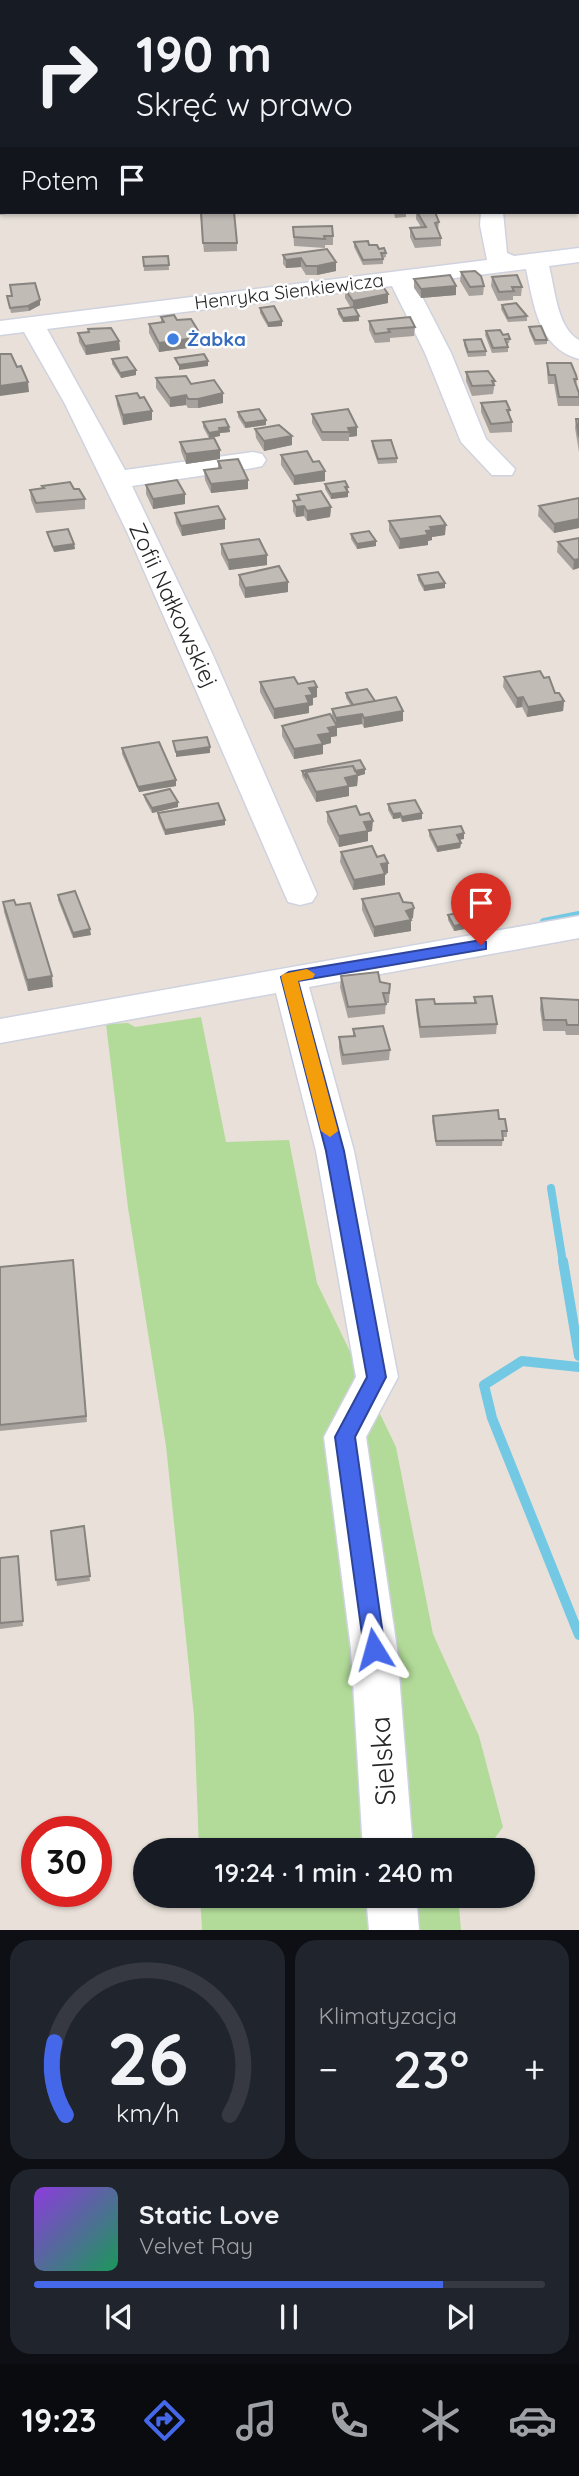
<!DOCTYPE html>
<html lang="pl">
<meta charset="utf-8">
<style>
:root{--surface:#171b24;--page:#20242c;--text:#f1f3f6;--muted:#9ea1a6;--line:#363941;--accent:#4568ea}
body{margin:0;font-family:Quicksand,sans-serif;background:var(--page);color:var(--text);height:100vh;display:flex;flex-direction:column;font-size:26px;white-space:nowrap}
*{box-sizing:border-box;margin:0}
p{font-size:23px;color:var(--muted)}
.icon{flex:none;width:38px;height:38px;fill:none;stroke:currentColor;stroke-width:2;stroke-linecap:round;stroke-linejoin:round}
.map{position:relative;height:1930px;overflow:hidden}
.sheet{display:flex;flex-direction:column;gap:10px;padding:10px;background:#0d0f14;flex:1}
.sheet>*{flex:none}
.guide{position:absolute;left:0px;top:0px;width:579px;height:214px;box-shadow:0 2px 5px #0004;background:#171b24;color:var(--text);overflow:hidden}
.speed{position:absolute;left:21px;top:1816px;display:flex;gap:14px;font-size:35px;font-weight:700;text-align:center}
.speed>*{display:grid;place-content:center;width:91px;height:91px;border-radius:50%;background:var(--surface);box-shadow:0 2px 5px #0004;line-height:1}
.speed .limit{border:10px solid #d22;background:#fff;color:#111}
.pin{position:absolute;display:grid;place-items:center;width:60px;height:60px;color:#fff;margin:-72px -30px;border-radius:50% 50% 50% 0;rotate:-45deg;box-shadow:0 0 7px #0007}
.pin .icon{rotate:45deg}
.me{position:absolute;width:77px;margin:-38px;rotate:352deg;stroke-linejoin:round;filter:drop-shadow(0 0 5px #0008)}
.turn{display:flex;align-items:center;gap:24px;height:147px;padding:0 21px;font-size:32px}
.turn .icon{width:91px;height:91px;stroke-width:2.5}
.turn b{display:block;font-size:49px;line-height:60px}
.then{display:flex;align-items:center;height:66px;padding:0 21px;background:#0003;gap:14px;font-size:26px}
.big{font-size:52px;font-weight:600;line-height:1.1}
.sheet .card{flex:1;display:flex;flex-direction:column;justify-content:center;gap:10px;min-width:0;padding:0 24px;border-radius:21px;background:var(--page)}
.sheet .dial{align-items:center;gap:0}
.dial svg{height:182px;overflow:visible;fill:none;stroke:var(--line);stroke-width:7;stroke-linecap:round;text-anchor:middle}
.dial text{fill:var(--text);stroke:none}
.song{display:flex;align-items:center;gap:21px}
.cover{width:84px;height:84px;border-radius:10px;background:linear-gradient(135deg,hsl(270 70% 55%),hsl(150 70% 35%))}
.played{height:7px;border-radius:4px;background:linear-gradient(90deg,var(--accent) 80%,var(--line) 80%)}
.keys{display:flex;justify-content:space-around;direction:ltr}
.heat{display:flex;justify-content:space-between;align-items:center;font-size:38px;direction:ltr}
.sheet .tiles{flex:1;display:grid;gap:10px;grid-template-columns:1fr 1fr}
.card:last-child{grid-column:span 2}
.trip{position:absolute;left:133px;top:1838px;width:402px;height:70px;border-radius:35px;background:var(--surface);box-shadow:0 2px 5px #0004;font-weight:600;line-height:70px;text-align:center}
.tabs{display:flex;height:112px;justify-content:space-around;align-items:center;background:#090b0e;color:var(--muted)}
.tabs .icon{width:49px;height:49px}
.tabs .active{color:var(--accent)}
.tabs b{font-size:32px;color:var(--text)}
.map>svg:first-child{display:block}
.green{fill:#b2db99}
.lines{fill:none;stroke-linecap:round;stroke-linejoin:round}
.stream-far1{stroke:#73c9e3;stroke-width:8}
.stream{stroke:#73c9e3;stroke-width:10}
.minor-casing{stroke:#cfd2df;stroke-width:3}
.major-casing{stroke:#c3c3c3;stroke-width:4}
.minor{fill:#fff;fill-rule:evenodd}
.major{fill:#e4c263;fill-rule:evenodd}
.rail{stroke:#9da0b0;stroke-width:3.5}
.wall{fill:#a6a19d}
.shaded-wall{fill:#87837f}
.building{fill:#c1bbb6;stroke:#87837f;stroke-width:2}
.route{fill:#4568ea;stroke:#2d4498;stroke-width:2}
.slow{fill:#f59e0b}
.shop-dot{fill:#3f7fe0;stroke:#fff;stroke-width:2.5}
.labels{text-anchor:middle;dominant-baseline:central;stroke-width:5;stroke-linejoin:round;paint-order:stroke}
.far-street-label{font-size:19px;fill:#272727;stroke:#fff}
.far-shop-label{font-size:19px;font-weight:bold;fill:#366cbe;stroke:#fff;text-anchor:start}
.street-label{font-size:23px;fill:#272727;stroke:#fff}
.near-street-label{font-size:28px;fill:#272727;stroke:#fff}
</style>
<div class="map">
<svg width="579" height="1930" viewBox="0 0 579 1930">
<rect width="100%" height="100%" fill="#e9e1d9"/>
<path class="green" d="M201,1017L226,1142L289,1140L317,1283L396,1447L433,1634L479,1736L503,1827L486,1850H199L194,1716L166,1446L128,1208L106,1024L128,1023L135,1027Z
M200,1895H458L461,1930H202Z"/>
<g class="lines">
<path class="stream-far1" d="M544,922L579,915
M551,1188L563,1263"/>
<path class="stream" d="M563,1261L579,1356
M579,1367L522,1361L484,1385L492,1418L579,1635"/>
<defs>
<path id="minor" d="M106,0H133L135,2H108Z
M457,0H485L487,2H459Z
M578,25H579V37H578Z
M0,46H2V58H0Z
M578,74H579V87H578Z
M0,127H2V139H0Z
M481,212H503L507,253L514,256L579,248V262L549,266C555,289 557,328 579,340V359C538,348 534,305 526,269L415,283L451,353L486,439L515,469L512,475H492L461,442L425,353L392,286L47,329L125,470L253,452L262,454L266,460L262,466L253,468L132,486L212,653L317,894L312,902L300,905L288,902L128,534L65,404L24,332L0,335V321L487,260L480,225Z
M579,916V938L309,987L354,1151L398,1377L366,1437L397,1649L413,1850H363L351,1649L324,1437L356,1377L316,1151L276,993L0,1043V1019Z
M366,1895H416L419,1930H369Z"/>
<path id="major" d="M579,38V52H578V39Z
M0,112H2V126H0Z"/>
</defs>
<use href="#minor" class="minor-casing"/>
<use href="#major" class="major-casing"/>
<use href="#minor" class="minor"/>
<use href="#major" class="major"/>
<path class="rail" d="M0,213L9,212"/>
</g>
<path class="wall" d="M43,0H112L121,2H44Z
M172,0H312L317,2H181Z
M507,0H579V14H578V2H516Z
M2,21V42H0V22Z
M200,212L237,243V251L204,252Z
M394,212H406V217L395,218Z
M416,212H435L439,222L438,231L441,238V246L415,248L410,237V228L421,227L416,219Z
M293,227L333,236V245H325V248L294,246Z
M354,242L369,245L386,253V257L383,258V264L363,265L354,247Z
M283,255L336,262V271L317,275H306L301,267L286,268L283,264Z
M168,256L169,270L144,271L143,257Z
M461,272L484,286L483,295L469,296L460,281Z
M492,277L522,287L521,296H513V300L498,301L491,286Z
M414,279L456,295L421,298L414,288Z
M10,285L40,305L29,311L11,313L7,296H12Z
M345,289L388,303L356,309L359,321L343,322L338,314V309L351,308L345,298Z
M502,305L527,316V321L508,322L501,309Z
M260,308L282,321V326L268,327L260,313Z
M161,317L177,320L202,346L159,352L149,333V324L161,322Z
M369,321L415,327L414,336L390,338V342L375,343L369,330Z
M529,327L547,340V344L535,345L529,331Z
M88,329L119,341L120,350L86,355L79,342L78,333L88,332Z
M486,331L503,335L510,339L509,343L507,344L508,347V352L492,353L485,335Z
M464,340L486,351V356L468,357L464,345Z
M112,359L136,375L121,378L112,364Z
M547,363L577,379L576,386L579,393V406H558L554,384H548L547,372Z
M466,372L495,381L493,394L472,396L466,381Z
M156,378L191,384L223,393V403L198,408H188L186,405L170,407L156,388Z
M116,396L152,420L123,425L117,405Z
M481,403L510,410L509,415L512,422V432L490,433L481,412Z
M238,412L266,420V425L245,428L238,417Z
M312,414L357,427V436L349,437V441H322L312,423Z
M576,419H579V452L575,428Z
M203,422L229,427L230,432L220,433V436L209,438L203,427Z
M255,429L292,445L264,451L256,438Z
M372,441L397,458V463L378,464L372,446Z
M180,442L220,450V459L186,464L181,451Z
M281,455L325,481L294,485L281,465Z
M218,461L248,480V489L211,493L205,480L204,470L218,468Z
M325,484L348,487V497L331,499L325,489Z
M146,485L185,494V504L153,509L146,494Z
M42,486L74,489L85,499V509L36,513L31,500L30,490L43,488Z
M297,495L331,507L330,517L307,521L304,516L296,517L293,511V501L297,500Z
M579,498V528L554,533L538,516L539,506Z
M175,513L225,519V529L182,536L176,523Z
M389,521L445,535L432,537V540L428,541V545L399,549L389,531Z
M47,532L74,544L75,549L54,552L48,537Z
M351,534L376,546L357,549L351,539Z
M579,538L573,570L557,552L558,542Z
M221,544L267,555V565L229,570L221,554Z
M239,575L288,592L245,598L239,585Z
M418,575L445,583V588L424,591L418,580Z
M504,677L555,693L564,701L563,711L527,717L522,707L516,708L503,687Z
M260,682L298,684L317,697L313,698V705L309,706V713L274,719L260,692Z
M346,693L403,711V721L364,728L362,724L337,728V736L331,737V743L323,745V754L294,759L282,736V726L332,717V709L351,706L346,698Z
M122,748L176,780V786L139,792L122,754Z
M302,771L365,774L358,776L357,786L349,787V796L316,802L302,776Z
M144,795L178,802V807L152,813L145,800Z
M388,804L422,819L402,822L400,818L393,819L388,810Z
M327,812L360,815L372,831L368,832V841L339,847L327,822Z
M158,813L225,825L165,835L158,818Z
M429,830L464,833V839L459,840L461,843L460,848L437,852L429,836Z
M341,852L377,857L388,863V873L385,874V885L353,890L340,862Z
M58,895L91,935L73,938L58,900Z
M362,899L403,902L413,918L411,919V931L374,937L362,910Z
M3,902L16,905L53,987L28,991L4,912Z
M448,915L482,926L454,931L448,920Z
M341,976L390,984L389,1003H386L385,1014L348,1018L340,987Z
M474,997L497,1024L496,1034L420,1038L416,1010V1000L435,1004L474,1003Z
M541,998L579,1000V1035H566L565,1031H543L540,1009Z
M353,1029L390,1050L389,1060L342,1065L339,1048V1037L353,1036Z
M433,1116L499,1119L507,1131V1137H503L502,1146H436L432,1121Z
M73,1260L87,1422L0,1431V1267Z
M84,1526L90,1581L57,1586L51,1531Z
M18,1556L23,1626L0,1629V1558Z"/>
<path class="shaded-wall" d="M301,258V267L286,268V260Z
M336,262V271L317,275V266Z
M456,286V295L421,298V289Z
M388,294V303L353,310V301Z
M40,300V305L29,311L28,306Z
M359,316V321L343,322V318Z
M282,321V326L268,327V323Z
M202,337V346L159,352V343Z
M119,341L120,350L86,355L85,346Z
M208,361V366L179,370V365Z
M136,370V375L121,378L120,373Z
M28,382L29,392L0,396V386Z
M223,393V403L198,408V399Z
M186,395V405L170,407V398Z
M152,411V420L123,425V415Z
M266,420V425L245,428V423Z
M229,427L230,432L220,433V436L209,438V433L219,428Z
M357,427V436L349,437L350,432L348,428Z
M292,436V445L264,451V441Z
M220,450V459L186,464V454Z
M325,471V481L294,485V476Z
M248,480V489L211,493V484Z
M348,492V497L331,499V494Z
M185,494V504L153,509V499Z
M304,506V516L296,517V507Z
M331,507L330,517L307,521V511Z
M225,519V529L182,536L181,526Z
M579,519V528L554,533V524Z
M446,525L445,535L432,537V540L428,541V545L399,549L400,539L430,527Z
M376,541V546L357,549V544Z
M74,544L75,549L54,552L53,547Z
M267,555V565L229,570L228,560Z
M579,559V568L573,570L574,560Z
M288,582V592L245,598V588Z
M445,583V588L424,591V586Z
M317,687V697L313,698V705L309,706V713L274,719V709L309,688Z
M523,697L522,707L516,708L517,698Z
M564,701L563,711L527,717L528,707Z
M403,711V721L364,728V718Z
M362,714V724L337,728V736L331,737V743L323,745V754L294,759V749L318,735L328,728L336,726V718Z
M210,747V753L176,757V752Z
M365,769V774L358,776L357,786L349,787V796L316,802V792L324,777Z
M176,780V786L139,792L138,787Z
M178,802V807L152,813V808Z
M400,813V818L393,819V814Z
M422,813V819L402,822V817Z
M225,820V825L165,835V830Z
M373,821L372,831L368,832V841L339,847V836L364,822Z
M464,833V839L456,840L457,835Z
M461,843L460,848L437,852V847Z
M388,863V873L380,875L381,864Z
M385,874V885L353,890L354,880Z
M414,908L413,918L406,921V911Z
M411,920V931L374,937V927Z
M482,920V926L454,931V926Z
M90,929L91,935L73,938V933Z
M52,976L53,987L28,991L27,980Z"/>
<path class="building" d="M62,0H112L121,2H71Z
M256,0H312L317,1L265,2Z
M372,0H417L426,2H370Z
M201,212H234L237,243H203Z
M417,212H435L439,222L435,223L441,238L415,239L410,228L426,227Z
M332,226L333,236H324L325,239L294,237L293,227Z
M368,241L369,245H377L379,249L384,248L386,253H381L383,259L363,260L354,242Z
M327,249L336,262L317,266H306L301,258L286,260L283,255Z
M168,256L169,265L144,266L143,257Z
M475,271L481,276L484,286L470,287L461,272Z
M450,275L456,286L421,289L414,279Z
M517,275L522,287H512L514,291L499,292L492,277Z
M35,283L40,300L28,306L10,308L7,296H12L10,285Z
M382,285L388,294L353,301L345,289Z
M516,303L527,316L508,318L502,305Z
M274,306L282,321L268,323L260,308Z
M354,307L359,316L343,318L338,309Z
M174,315L177,320L191,319L202,337L159,343L149,324L164,322L161,317Z
M410,317L415,327L388,329L390,332L375,334L369,321Z
M541,326L547,340H535L529,327Z
M111,328L119,341L85,346L78,333L89,332L88,329Z
M500,330L503,335L508,334L510,339H505L508,347L493,348L486,331Z
M481,339L486,351L468,352L464,340Z
M0,354H11L17,367L21,366L28,382L0,386Z
M204,354L208,361L179,365L175,358Z
M127,357L136,370L120,373L112,359Z
M547,363H571L576,375L577,379H574L579,393V397H559L555,375H549Z
M488,371L495,381H492L494,385L472,386L466,372Z
M186,376L191,384L214,380L223,393L198,399H188L186,395L170,398L156,378Z
M137,393L140,398L144,397L152,411L123,415L116,396Z
M506,401L510,410H507L512,422L491,424L481,403Z
M259,409L266,420L245,423L238,412Z
M348,409L357,427L348,428L350,432H322L312,414Z
M225,419L229,427L219,428L220,431L209,433L203,422Z
M576,419H579V437Z
M279,425L292,436L264,441L255,429Z
M214,438L220,450L186,454L180,442Z
M391,440L397,458L378,459L372,441Z
M307,451L313,462L319,461L325,471L294,476L281,455Z
M238,459L248,480L211,484L204,470L221,468L218,461Z
M177,480L185,494L153,499L146,485Z
M345,481L348,487H345L348,492L331,494L325,484Z
M70,482L74,489H79L85,499L36,503L30,490L44,488L42,486Z
M321,491L331,507L307,511L304,506L296,507L293,501L300,500L297,495Z
M579,498V519L554,524L539,506Z
M218,506L225,519L181,526L175,513Z
M440,516L446,525L430,527L432,530L426,531L428,535L400,539L389,521Z
M68,529L74,544L53,547L47,532Z
M369,531L376,541L357,544L351,534Z
M579,538V559L574,560L558,542Z
M259,539L267,555L228,560L221,544Z
M279,566L288,582L245,588L239,575Z
M438,572L445,583L424,586L418,575Z
M540,671L544,678L549,677L555,693H559L564,701L528,707L523,697L517,698L504,677Z
M294,677L298,684L314,681L317,687L309,688L313,695L306,696L309,703L274,709L260,682Z
M367,689L375,701L353,705L346,693Z
M396,697L403,711L364,718L362,714L336,718L332,709Z
M330,714L337,726L328,728L331,733L318,735L323,744L294,749L282,726Z
M207,737L210,747L176,752L173,741Z
M159,742L176,780L138,787L122,748Z
M360,760L365,769L355,771L353,766L306,772V777L302,771Z
M353,766L358,775L345,778L349,786L316,792L306,772Z
M170,789L178,802L152,808L144,795Z
M415,800L422,813L402,817L400,813L393,814L388,804Z
M218,803L225,820L165,830L158,813Z
M356,806L360,815L369,813L373,821L364,822L368,831L339,836L327,812Z
M461,826L464,833L457,835L461,843L437,847L429,830Z
M372,846L377,857L384,855L388,863L381,864L385,874L354,880L341,852Z
M75,891L90,929L73,933L58,895Z
M399,893L403,902L412,903L414,908L406,911L411,920L374,927L362,899Z
M14,900L16,905L30,903L52,976L27,980L3,902Z
M476,909L482,920L454,926L448,915Z
M378,972L380,982L390,984L389,993H383L386,1004L348,1007L341,976Z
M492,996L497,1024L420,1027L416,1000L434,999L435,1004L476,1003L474,997Z
M541,998L579,1000V1025H567L566,1020H544Z
M383,1026L390,1050L343,1055L339,1037L355,1036L353,1029Z
M498,1110L499,1119H505L507,1131H502L503,1140L436,1141L433,1116Z
M73,1260L86,1416L0,1425V1267Z
M84,1526L90,1576L56,1580L51,1531Z
M18,1556L23,1621L0,1623V1558Z"/>
<path class="route" d="M481,940L486,942V949L298,981L344,1151L386,1377L355,1437L385,1649L382,1655L374,1658L367,1655L364,1649L335,1437L367,1377L326,1151L281,977L289,972Z"/>
<path class="slow" d="M307,969L315,974L313,978L298,981L338,1131L330,1137L321,1131L281,977L283,974Z"/>
<circle class="shop-dot" cx="173" cy="339" r="7"/>
<g class="labels">
<g class="far-street-label">
<text transform="translate(289 291) rotate(-7)">Henryka Sienkiewicza</text>
</g>
<g class="far-shop-label">
<text x="187" y="339">Żabka</text>
</g>
<g class="street-label">
<text transform="translate(174 605) rotate(65)">Zofii Nałkowskiej</text>
</g>
<g class="near-street-label">
<text transform="translate(382 1761) rotate(-94)">Sielska</text>
</g>
</g>
</svg>
<div class="speed"><div class="limit">30</div></div>
<div class="pin" style="left:481px;top:945px;background:#d93025"><svg class="icon" aria-label="arrive" viewBox="0 0 24 24"><path d="M6 21V4h12l-3 4 3 4H6"/></svg></div>
<svg class="me" style="left:374px;top:1649px" viewBox="-20 -20 40 40"><path d="M0-17L14 15 0 8-14 15z" fill="#4568ea" stroke="#fff" stroke-width="4"/></svg>
<div class="trip">19:24 · 1 min · 240 m</div>
<div class="guide">
<div class="turn"><svg class="icon" aria-label="right" viewBox="0 0 24 24"><path d="M7 20v-9h11M14 6l5 5-5 5"/></svg><div><b>190 m</b>Skręć w prawo</div></div>
<div class="then">Potem<svg class="icon" aria-label="arrive" viewBox="0 0 24 24"><path d="M6 21V4h12l-3 4 3 4H6"/></svg></div>
</div>
</div>
<section class="sheet">
<div class="tiles">
<div class="card dial"><svg viewBox="0 0 100 80">
<path d="M14 69A42 42 0 1 1 86 69"/>
<path d="M14 69A42 42 0 0 1 9 37" stroke="#4568ea"/>
<text x="50" y="56" font-size="32" font-weight="700">26</text>
<text x="50" y="72" font-size="11">km/h</text>
</svg></div>
<div class="card"><p>Klimatyzacja</p>
<div class="heat"><a>−</a><b class="big">23°</b><a>+</a></div>
</div>
<div class="card">
<div class="song"><i class="cover"></i><div><b>Static Love</b><p>Velvet Ray</p></div></div>
<div class="played"></div>
<div class="keys"><svg class="icon" aria-label="previous" viewBox="0 0 24 24"><path d="M18 5L8 12l10 7zM5 5v14"/></svg><svg class="icon" aria-label="pause" viewBox="0 0 24 24"><path d="M8 5v14M16 5v14"/></svg><svg class="icon" aria-label="next" viewBox="0 0 24 24"><path d="M6 5l10 7-10 7zM19 5v14"/></svg></div>
</div>
</div>
</section>
<nav class="tabs">
<b>19:23</b>
<svg class="icon active" aria-label="directions" viewBox="0 0 24 24"><path d="M12 3l9 9-9 9-9-9zM9 14v-3h6M13 9l2 2-2 2"/></svg>
<svg class="icon" aria-label="music" viewBox="0 0 24 24"><path d="M9 18V5l10-2v13"/><circle cx="6" cy="18" r="3"/><circle cx="16" cy="16" r="3"/></svg>
<svg class="icon" aria-label="phone" viewBox="0 0 24 24"><path d="M5 4h4l2 5-3 2q2 4 5 5l2-3 5 2v4C11 20 4 13 5 4z"/></svg>
<svg class="icon" aria-label="climate" viewBox="0 0 24 24"><path d="M12 3v18M4 7l16 10M4 17L20 7"/></svg>
<svg class="icon" aria-label="car" viewBox="0 0 24 24"><path d="M5 17H2v-5l4-1 3-4h7l3 4 3 1v5h-3M9 17h6M6 11h13"/><circle cx="7" cy="17" r="2"/><circle cx="17" cy="17" r="2"/></svg>
</nav>
